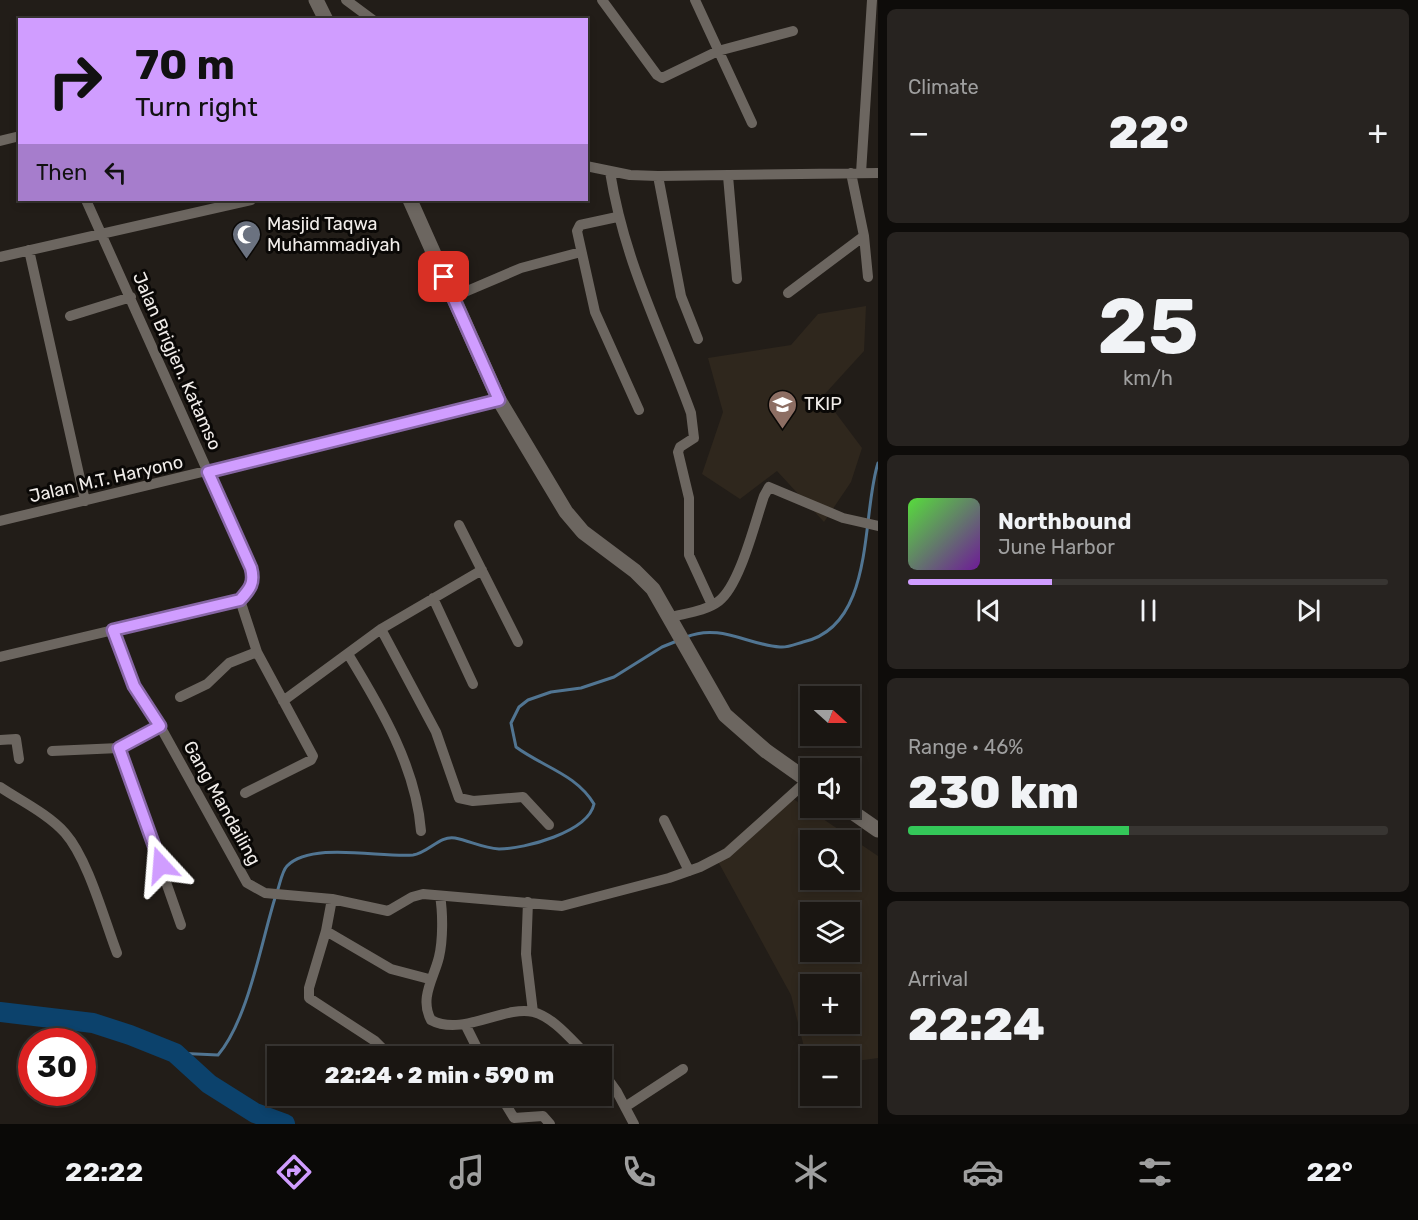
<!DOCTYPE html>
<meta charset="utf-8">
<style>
:root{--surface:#1a1612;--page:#272320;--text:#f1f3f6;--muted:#9f9f9f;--line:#383532;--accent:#d09dff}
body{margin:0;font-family:Rubik,sans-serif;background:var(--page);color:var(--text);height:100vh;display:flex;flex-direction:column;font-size:22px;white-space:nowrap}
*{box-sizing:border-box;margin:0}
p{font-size:20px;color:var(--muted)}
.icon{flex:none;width:33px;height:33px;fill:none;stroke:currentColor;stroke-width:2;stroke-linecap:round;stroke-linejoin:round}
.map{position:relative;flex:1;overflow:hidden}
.side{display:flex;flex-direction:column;gap:9px;padding:9px;background:#0e0c0a;width:540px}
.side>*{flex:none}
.guide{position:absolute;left:18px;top:18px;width:570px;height:183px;border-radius:0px;box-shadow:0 3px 9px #0003,0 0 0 2px var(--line);background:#d09dff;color:#111;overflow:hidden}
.needle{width:39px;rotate:111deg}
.buttons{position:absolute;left:800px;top:686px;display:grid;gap:12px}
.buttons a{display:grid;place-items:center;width:60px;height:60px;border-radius:0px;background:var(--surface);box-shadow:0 3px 9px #0003,0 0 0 2px var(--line);font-size:30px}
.speed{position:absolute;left:18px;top:1028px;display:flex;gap:12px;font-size:30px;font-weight:700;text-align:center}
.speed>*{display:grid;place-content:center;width:78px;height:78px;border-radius:50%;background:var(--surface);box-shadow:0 3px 9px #0003,0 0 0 2px var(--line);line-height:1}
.speed .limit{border:9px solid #d22;background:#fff;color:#111}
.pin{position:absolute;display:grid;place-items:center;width:51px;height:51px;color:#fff;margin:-26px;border-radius:12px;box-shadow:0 3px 9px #0006}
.me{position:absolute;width:66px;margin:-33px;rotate:341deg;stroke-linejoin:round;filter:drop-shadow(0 0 4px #0008)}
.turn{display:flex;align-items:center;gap:21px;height:126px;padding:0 18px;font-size:27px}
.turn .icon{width:78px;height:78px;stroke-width:2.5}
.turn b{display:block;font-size:42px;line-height:51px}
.then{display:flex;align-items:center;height:57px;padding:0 18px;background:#0003;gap:12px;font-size:22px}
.big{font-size:45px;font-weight:800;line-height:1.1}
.side .tile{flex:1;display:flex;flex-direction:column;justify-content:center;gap:9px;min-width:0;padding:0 21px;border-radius:9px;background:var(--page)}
.side .dial{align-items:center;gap:0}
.dial b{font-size:78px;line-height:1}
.song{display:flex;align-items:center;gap:18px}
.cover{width:72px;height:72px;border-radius:9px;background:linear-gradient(135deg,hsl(110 70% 55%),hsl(280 70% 35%))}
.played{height:6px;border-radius:3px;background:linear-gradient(90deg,var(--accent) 30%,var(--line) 30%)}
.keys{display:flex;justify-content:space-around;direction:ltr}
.heat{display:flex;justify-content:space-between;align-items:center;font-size:33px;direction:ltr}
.charge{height:9px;border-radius:4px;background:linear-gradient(90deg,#34c759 46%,var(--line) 0)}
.trip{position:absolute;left:267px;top:1046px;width:345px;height:60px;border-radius:0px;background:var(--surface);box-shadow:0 3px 9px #0003,0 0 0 2px var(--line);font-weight:800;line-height:60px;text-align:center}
.tabs{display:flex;height:96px;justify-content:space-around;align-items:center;background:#0a0907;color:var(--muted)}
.tabs .icon{width:42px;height:42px}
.tabs .selected{color:var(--accent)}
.tabs b{font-size:27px;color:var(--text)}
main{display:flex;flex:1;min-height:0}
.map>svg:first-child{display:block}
.built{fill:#2f271d;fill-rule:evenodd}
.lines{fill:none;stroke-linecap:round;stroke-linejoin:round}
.stream{stroke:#517592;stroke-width:3}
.river{stroke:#0c426c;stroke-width:20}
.street{stroke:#6c6660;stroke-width:10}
.secondary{stroke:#6c6660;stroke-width:15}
.route-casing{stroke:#8766a6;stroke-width:15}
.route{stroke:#d09dff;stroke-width:10}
.labels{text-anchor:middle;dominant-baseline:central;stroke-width:6;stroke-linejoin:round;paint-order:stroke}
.poi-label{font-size:18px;fill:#f1edea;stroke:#0a0806;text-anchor:start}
.street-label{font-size:18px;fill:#f1edea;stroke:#0a0806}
</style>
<main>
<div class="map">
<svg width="878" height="1124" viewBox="0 0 878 1124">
<rect width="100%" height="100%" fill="#221d18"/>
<path class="built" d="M866,306L864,351L823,396L862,448L851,482L824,522L777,471L740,499L702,474L723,412L708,358L791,345L818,314Z
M786,794L878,856V1058L849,1062V1056H810L809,1067L791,995L715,856ZM810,840H849V879H810ZM810,912H849V951H810ZM810,984H849V1023H810Z"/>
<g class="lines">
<path class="stream" d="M686,637C720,623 748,645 780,647C787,648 796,644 803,642C876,626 861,515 878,463
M277,892C280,884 282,871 287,866C312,841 381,858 413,855C428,853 440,835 455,838C470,841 483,848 499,849C525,849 588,832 594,804C576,774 543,767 516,747L511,723L519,707L528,700L551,692L581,688L614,677L662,647L677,641
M175,1053L218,1055C248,1020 261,943 275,898"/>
<path class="river" d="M0,1012L93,1023L130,1035L175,1053L209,1084L255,1113L285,1124"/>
<path class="street" d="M346,0L373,20
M602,0L657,75L662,78L718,51L793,31
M695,0L752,123
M0,141L20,136
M586,166L630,175L658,176L878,173
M610,172C625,264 660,328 691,413L694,438L680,447L678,452L689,498V555L712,605
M851,173L864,236L868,277
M861,173L872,0
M658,176L681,296L698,339
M728,176L737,279
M86,200L251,568L252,585L240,600
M617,217L580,225L577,231L595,312L639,410
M29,250L85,501
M0,257L251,200
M788,293L864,236
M453,297L521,268L581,252
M70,316L131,297
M0,521L499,400
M459,525L518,642
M433,598L473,684
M240,600L257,652L313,756L311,760L245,793
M671,617C686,613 706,611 719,601C740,585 755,522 764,496L769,487L843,518L878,526
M381,629L436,732L459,798L473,801L523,797L549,825
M113,630L142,701L160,726L247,883L265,893L332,899
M348,654C381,708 416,767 421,831
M0,657L240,600
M180,697L207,684L229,663L257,652
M283,701L381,629L482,570
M160,726L119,748L181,925
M0,740L16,739L19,759
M52,751L119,748
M0,787C21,801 48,814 65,833C88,859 104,919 117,953
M664,820L689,871
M440,896C443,913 443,940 439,957C434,978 419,998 431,1020C462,1037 505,1005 533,1012C554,1017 573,1042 588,1056
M528,902L526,954L533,1012
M326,931L391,969L429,979
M465,1024L481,1056
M390,1056L375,1041L309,998V988L326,931L332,899L388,911L412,897L423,894L562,906L669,878L700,867L727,853L808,780
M602,1071L617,1092L634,1124
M500,1095L514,1118L543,1116L550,1124
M625,1107L683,1069"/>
<path class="secondary" d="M316,0L326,20
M410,200L499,400L566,512L583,532L635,571L653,589L725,715L766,751L810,782
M845,807L878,830"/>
</g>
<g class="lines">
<defs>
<path id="route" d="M161,865L119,748L160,726L134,686L113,630L240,600C250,589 255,583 251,568L208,472L499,400L444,277"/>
</defs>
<use href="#route" class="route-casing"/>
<use href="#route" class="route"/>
</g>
<defs>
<symbol id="mosque-pin" viewBox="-11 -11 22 30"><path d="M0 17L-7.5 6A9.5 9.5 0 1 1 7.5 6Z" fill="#6b7280" stroke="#0a0806"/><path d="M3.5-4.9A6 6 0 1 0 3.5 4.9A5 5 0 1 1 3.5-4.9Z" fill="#fff"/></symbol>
<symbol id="school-pin" viewBox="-11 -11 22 30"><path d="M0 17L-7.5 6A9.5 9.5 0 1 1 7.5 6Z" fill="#8d6e63" stroke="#0a0806"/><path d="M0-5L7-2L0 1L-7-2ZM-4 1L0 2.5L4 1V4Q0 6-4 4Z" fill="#fff"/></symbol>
</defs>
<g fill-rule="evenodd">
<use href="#mosque-pin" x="230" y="218" width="33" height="45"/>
<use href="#school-pin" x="766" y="388" width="33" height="45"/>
</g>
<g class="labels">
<g class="poi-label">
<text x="267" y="224">Masjid Taqwa<tspan x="267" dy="21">Muhammadiyah</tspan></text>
<text x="804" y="404">TKIP</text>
</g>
<g class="street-label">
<text transform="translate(177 361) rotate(66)">Jalan Brigjen. Katamso</text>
<text transform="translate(106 479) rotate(-13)">Jalan M.T. Haryono</text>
<text transform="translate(222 803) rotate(61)">Gang Mandailing</text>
</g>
</g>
</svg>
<div class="buttons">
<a><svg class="needle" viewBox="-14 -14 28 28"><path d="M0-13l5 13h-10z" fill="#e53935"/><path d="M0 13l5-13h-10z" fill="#9f9f9f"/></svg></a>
<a><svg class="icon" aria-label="sound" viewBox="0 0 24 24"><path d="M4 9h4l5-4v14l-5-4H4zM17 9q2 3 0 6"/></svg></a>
<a><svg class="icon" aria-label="search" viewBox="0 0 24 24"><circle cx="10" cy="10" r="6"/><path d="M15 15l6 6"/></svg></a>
<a><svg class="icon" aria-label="layers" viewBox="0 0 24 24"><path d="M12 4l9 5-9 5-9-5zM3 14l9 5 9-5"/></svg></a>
<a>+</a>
<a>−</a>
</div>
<div class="speed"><div class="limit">30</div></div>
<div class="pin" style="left:444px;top:277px;background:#d93025"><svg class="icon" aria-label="arrive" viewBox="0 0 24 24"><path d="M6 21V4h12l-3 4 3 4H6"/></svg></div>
<svg class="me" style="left:161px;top:865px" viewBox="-20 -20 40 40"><path d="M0-17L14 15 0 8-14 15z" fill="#d09dff" stroke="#fff" stroke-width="4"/></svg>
<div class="trip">22:24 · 2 min · 590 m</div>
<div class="guide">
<div class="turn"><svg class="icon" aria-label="right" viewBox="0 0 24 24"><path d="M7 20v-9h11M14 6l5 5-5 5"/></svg><div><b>70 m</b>Turn right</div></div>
<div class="then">Then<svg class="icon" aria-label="left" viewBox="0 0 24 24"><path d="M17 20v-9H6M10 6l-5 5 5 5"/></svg></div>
</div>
</div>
<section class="side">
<div class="tile"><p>Climate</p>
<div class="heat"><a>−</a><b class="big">22°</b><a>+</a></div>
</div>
<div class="tile dial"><b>25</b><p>km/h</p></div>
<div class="tile">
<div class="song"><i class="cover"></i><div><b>Northbound</b><p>June Harbor</p></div></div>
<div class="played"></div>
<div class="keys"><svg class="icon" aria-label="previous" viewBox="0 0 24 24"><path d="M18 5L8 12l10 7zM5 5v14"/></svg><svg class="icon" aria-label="pause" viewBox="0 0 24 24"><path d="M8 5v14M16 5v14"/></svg><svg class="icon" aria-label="next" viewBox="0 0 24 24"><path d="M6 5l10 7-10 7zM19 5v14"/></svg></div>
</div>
<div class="tile"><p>Range · 46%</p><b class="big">230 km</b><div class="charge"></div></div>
<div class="tile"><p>Arrival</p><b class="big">22:24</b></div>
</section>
</main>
<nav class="tabs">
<b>22:22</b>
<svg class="icon selected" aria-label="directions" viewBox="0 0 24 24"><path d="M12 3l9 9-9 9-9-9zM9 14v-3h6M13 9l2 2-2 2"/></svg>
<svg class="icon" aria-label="music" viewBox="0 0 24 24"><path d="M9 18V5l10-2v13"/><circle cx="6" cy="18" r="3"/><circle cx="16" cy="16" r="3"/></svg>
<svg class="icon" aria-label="phone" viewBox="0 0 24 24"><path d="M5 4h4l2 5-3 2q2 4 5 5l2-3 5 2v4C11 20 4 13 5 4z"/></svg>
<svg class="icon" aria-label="climate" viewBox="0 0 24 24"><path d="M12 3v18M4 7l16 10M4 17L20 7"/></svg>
<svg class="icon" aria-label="car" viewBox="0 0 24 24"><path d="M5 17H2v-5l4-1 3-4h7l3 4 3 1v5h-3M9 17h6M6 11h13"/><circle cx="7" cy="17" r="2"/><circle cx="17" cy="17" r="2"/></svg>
<svg class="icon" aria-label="filters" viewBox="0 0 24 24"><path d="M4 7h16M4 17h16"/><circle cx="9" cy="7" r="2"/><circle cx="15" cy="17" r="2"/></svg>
<b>22°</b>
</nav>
